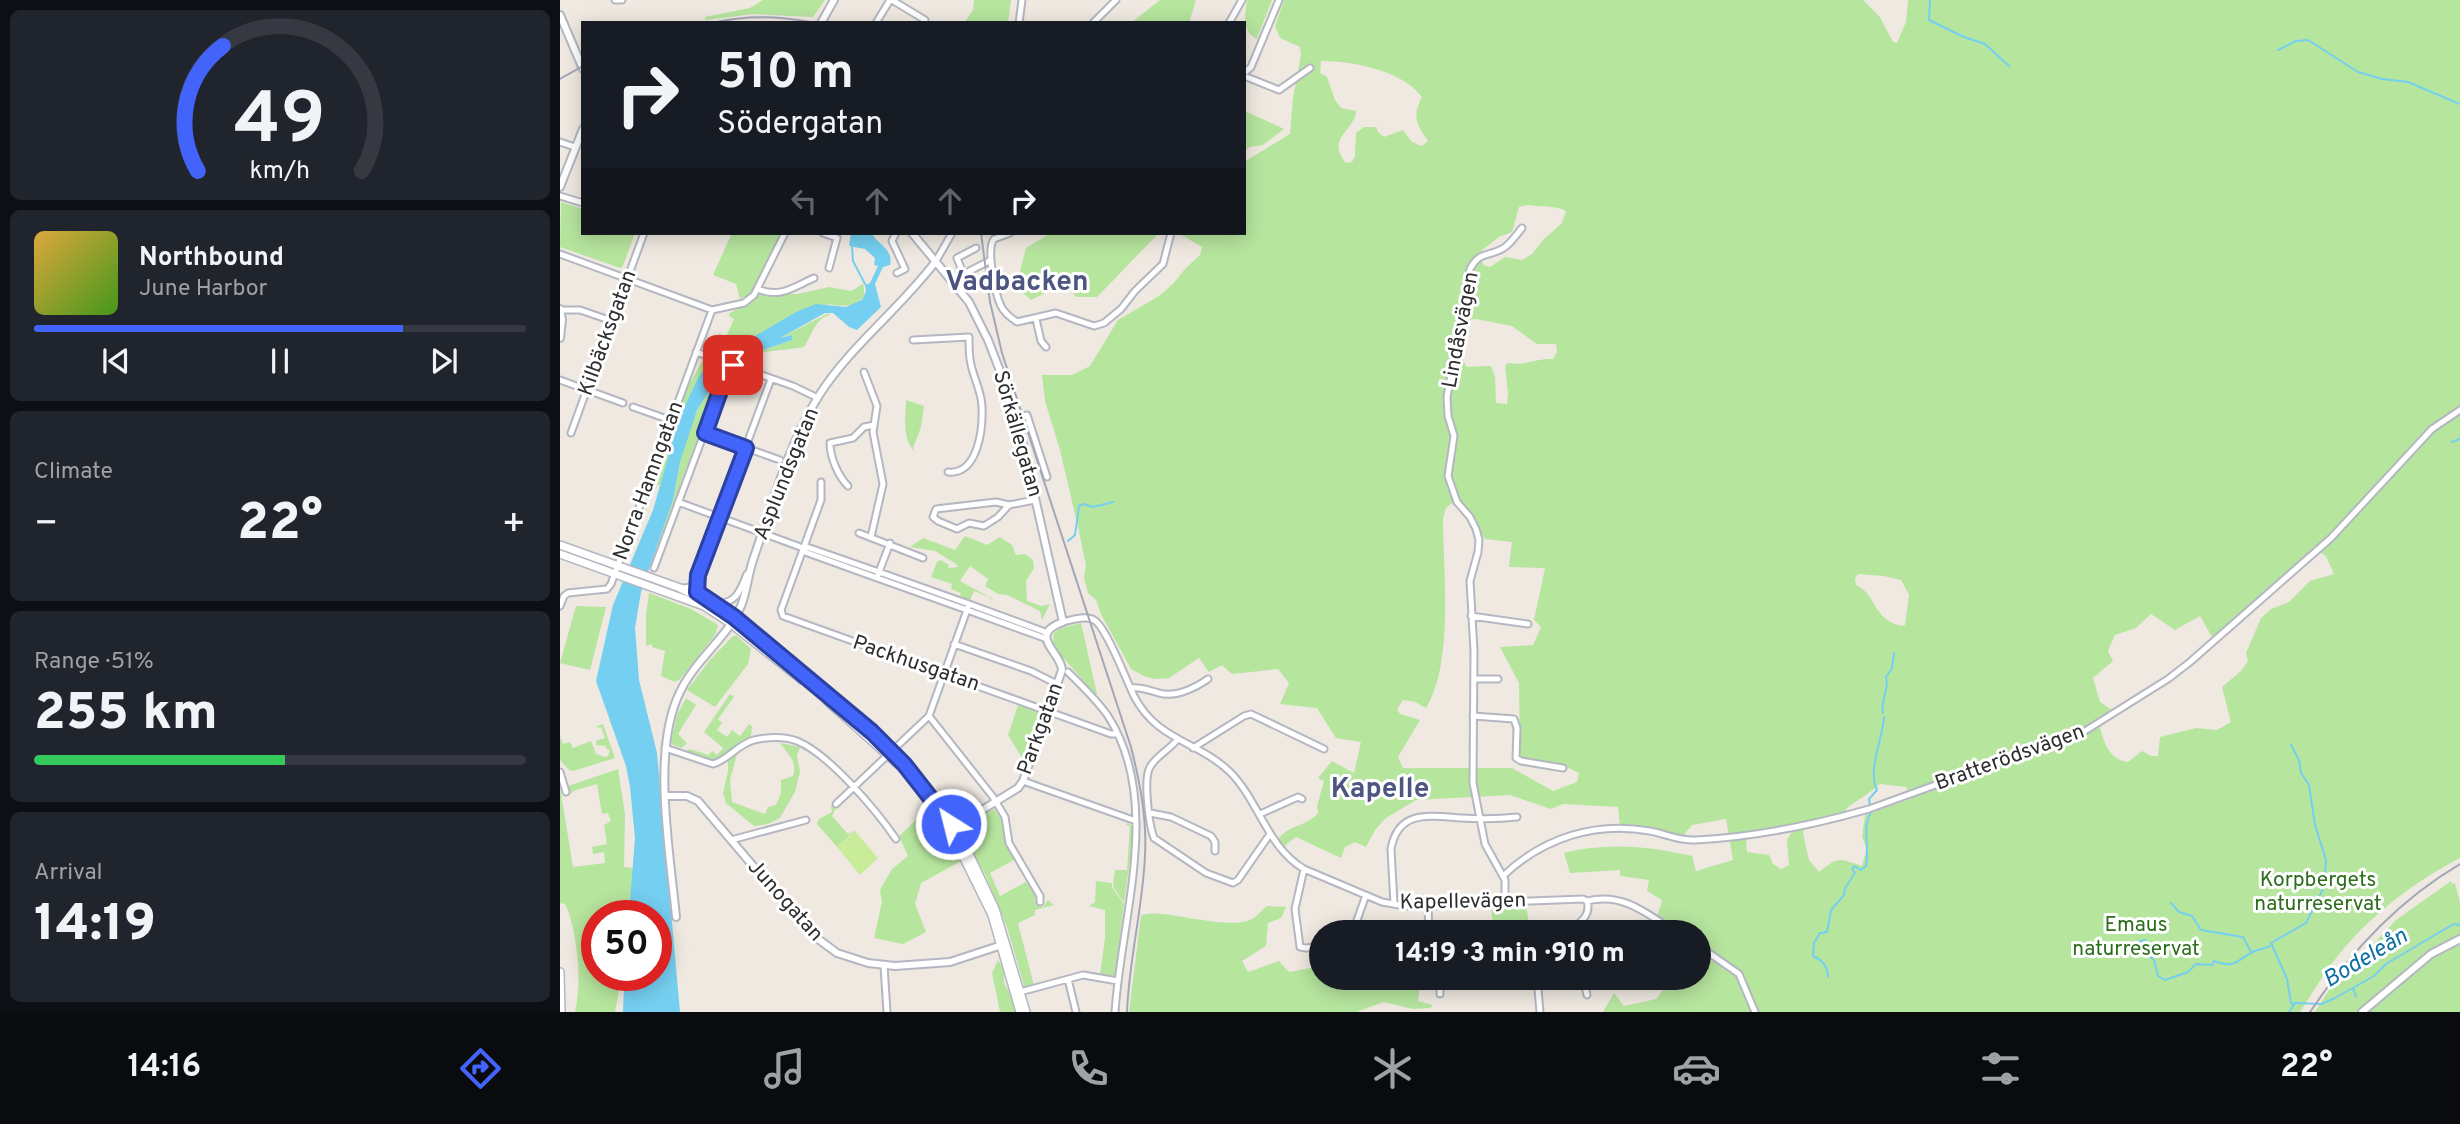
<!DOCTYPE html>
<meta charset="utf-8">
<style>
:root{--surface:#171b24;--page:#20242c;--text:#f1f3f6;--muted:#9ea1a6;--line:#363941;--accent:#4264fb}
body{margin:0;font-family:Overpass,sans-serif;background:var(--page);color:var(--text);height:100vh;display:flex;flex-direction:column;font-size:26px;white-space:nowrap}
*{box-sizing:border-box;margin:0}
p{font-size:23px;color:var(--muted)}
.icon{flex:none;width:38px;height:38px;fill:none;stroke:currentColor;stroke-width:2;stroke-linecap:round;stroke-linejoin:round}
.map{position:relative;flex:1;overflow:hidden}
.drawer{display:flex;flex-direction:column;gap:10px;padding:10px;background:#0d0f14;width:560px}
.drawer>*{flex:none}
.hud{position:absolute;left:21px;top:21px;width:665px;height:214px;border-radius:0px;box-shadow:0 4px 18px #0003;background:#171b24;color:var(--text);overflow:hidden}
.speed{position:absolute;left:21px;top:900px;display:flex;gap:14px;font-size:35px;font-weight:700;text-align:center}
.speed>*{display:grid;place-content:center;width:91px;height:91px;border-radius:50%;background:var(--surface);box-shadow:0 4px 18px #0003;line-height:1}
.speed .limit{border:10px solid #d22;background:#fff;color:#111}
.pin{position:absolute;display:grid;place-items:center;width:60px;height:60px;color:#fff;margin:-30px;border-radius:14px;box-shadow:0 4px 10px #0006}
.me{position:absolute;width:77px;margin:-38px;rotate:324deg;stroke-linejoin:round;filter:drop-shadow(0 0 5px #0008)}
.turn{display:flex;align-items:center;gap:24px;height:147px;padding:0 21px;font-size:32px}
.turn .icon{width:91px;height:91px;stroke-width:2.5}
.turn b{display:block;font-size:49px;line-height:60px}
.lanes{display:flex;align-items:center;height:66px;padding:0 21px;background:#0003;justify-content:center;gap:35px;direction:ltr}
.lanes .off{opacity:.35}
.big{font-size:52px;font-weight:800;line-height:1.1}
.drawer .card{flex:1;display:flex;flex-direction:column;justify-content:center;gap:10px;min-width:0;padding:0 24px;border-radius:10px;background:var(--page)}
.drawer .dial{align-items:center;gap:0}
.dial svg{height:182px;overflow:visible;fill:none;stroke:var(--line);stroke-width:7;stroke-linecap:round;text-anchor:middle}
.dial text{fill:var(--text);stroke:none}
.song{display:flex;align-items:center;gap:21px}
.cover{width:84px;height:84px;border-radius:10px;background:linear-gradient(135deg,hsl(40 70% 55%),hsl(100 70% 35%))}
.played{height:7px;border-radius:4px;background:linear-gradient(90deg,var(--accent) 75%,var(--line) 75%)}
.keys{display:flex;justify-content:space-around;direction:ltr}
.heat{display:flex;justify-content:space-between;align-items:center;font-size:38px;direction:ltr}
.charge{height:10px;border-radius:5px;background:linear-gradient(90deg,#34c759 51%,var(--line) 0)}
.trip{position:absolute;left:749px;top:920px;width:402px;height:70px;border-radius:35px;background:var(--surface);box-shadow:0 4px 18px #0003;font-weight:800;line-height:70px;text-align:center}
.dock{display:flex;height:112px;justify-content:space-around;align-items:center;background:#090b0e;color:var(--muted)}
.dock .icon{width:49px;height:49px}
.dock .current{color:var(--accent)}
.dock b{font-size:32px;color:var(--text)}
main{display:flex;flex:1;min-height:0}
.map>svg:first-child{display:block}
.green{fill:#b6e59e;fill-rule:evenodd}
.pitch{fill:#c9ec9a}
.water{fill:#75cff0}
.lines{fill:none;stroke-linecap:round;stroke-linejoin:round}
.stream{stroke:#75cff0;stroke-width:2}
.minor-casing{stroke:#b4b7c1;stroke-width:9}
.tertiary-casing{stroke:#b4b7c1;stroke-width:10}
.secondary-casing{stroke:#b4b7c1;stroke-width:10}
.minor{stroke:#fff;stroke-width:5}
.tertiary{stroke:#fff;stroke-width:6}
.secondary{stroke:#fff;stroke-width:7}
.rail{stroke:#a3a6b8;stroke-width:2}
.route-casing{stroke:#2b41a3;stroke-width:18}
.route{stroke:#4264fb;stroke-width:12}
.labels{text-anchor:middle;dominant-baseline:central;stroke-width:6;stroke-linejoin:round;paint-order:stroke}
.street-label{font-size:21px;fill:#2e2e2e;stroke:#fff}
.park-label{font-size:21px;fill:#2c6e1b;stroke:#fff}
.water-label{font-size:23px;font-style:italic;fill:#0d6fa3;stroke:#fff}
.district-label{font-size:28px;font-weight:bold;fill:#4d5680;stroke:#fff}
</style>
<main>
<section class="drawer">
<div class="card dial"><svg viewBox="0 0 100 80">
<path d="M14 69A42 42 0 1 1 86 69"/>
<path d="M14 69A42 42 0 0 1 25 14" stroke="#4264fb"/>
<text x="50" y="56" font-size="32" font-weight="700">49</text>
<text x="50" y="72" font-size="11">km/h</text>
</svg></div>
<div class="card">
<div class="song"><i class="cover"></i><div><b>Northbound</b><p>June Harbor</p></div></div>
<div class="played"></div>
<div class="keys"><svg class="icon" aria-label="previous" viewBox="0 0 24 24"><path d="M18 5L8 12l10 7zM5 5v14"/></svg><svg class="icon" aria-label="pause" viewBox="0 0 24 24"><path d="M8 5v14M16 5v14"/></svg><svg class="icon" aria-label="next" viewBox="0 0 24 24"><path d="M6 5l10 7-10 7zM19 5v14"/></svg></div>
</div>
<div class="card"><p>Climate</p>
<div class="heat"><a>−</a><b class="big">22°</b><a>+</a></div>
</div>
<div class="card"><p>Range · 51%</p><b class="big">255 km</b><div class="charge"></div></div>
<div class="card"><p>Arrival</p><b class="big">14:19</b></div>
</section>
<div class="map">
<svg width="1900" height="1012" viewBox="0 0 1900 1012">
<rect width="100%" height="100%" fill="#efe9e1"/>
<path class="green" d="M203,0H265L253,17L193,14L145,20V17L190,8Z
M414,0H451L448,23H404L413,10Z
M600,0H636L629,23H571Z
M687,0H712L697,39C681,31 685,15 687,0Z
M724,0H1303L1320,17L1333,42L1337,43L1346,22L1348,0H1900V858C1854,882 1809,916 1777,957C1763,974 1752,994 1740,1012H1197L1189,993L1169,963L1139,943V933H1122L1097,917L1102,900L1087,891L1089,880L1060,876V870L1010,873L1004,853C1046,842 1090,846 1132,856L1136,871L1173,860L1166,819L1132,825L1123,836L1093,829L1060,826L1058,807L1003,804L991,809L950,795L856,800L826,818L815,830L806,847L795,842L785,847L781,858L736,837L723,847L718,839C732,823 746,827 758,813L757,806L764,781L758,778L772,761L794,773L801,742L776,738L757,708L720,704L729,683L718,669L672,674L662,665L649,672L639,658L609,678L594,679L584,676L571,669L541,614L536,600L528,593L524,578L526,565L518,527L500,450L485,401L482,375H512L530,366L558,320L599,296L613,284L625,269L640,255L642,247L618,233H684V162L730,134L733,98L741,55L740,47L720,38L715,26ZM761,61C792,61 842,70 862,97C852,117 856,123 868,141L862,146L852,142L843,130L824,137L818,132L816,127H804L796,133L795,156L792,162L786,163C765,138 795,131 796,111L781,108L775,100L767,77L760,73ZM967,205C981,207 994,205 1006,211L1002,223L983,240L972,254L962,260L945,257L930,267L923,265L921,251L939,237L952,232L959,207ZM916,319L952,326L977,344H996L997,352L993,359C976,358 965,366 948,363L945,366L948,393L947,404L936,403L935,377L931,366L907,367C896,349 900,339 907,320ZM892,503L907,510L925,539L952,542L949,567L985,568L974,620L981,627L973,645L940,647L959,683L960,757L998,763L1019,773L1017,782L993,791L952,768H843L838,757L860,720L840,714L837,709L843,700L855,702L866,708C894,663 883,572 883,519L886,508ZM1754,548L1766,556L1774,574L1750,581L1729,602L1711,609L1701,618L1686,653L1688,661L1681,671L1662,687L1671,722L1657,730L1636,728L1600,737L1598,756H1591L1582,751L1568,762C1546,759 1544,739 1538,721L1552,710L1540,702L1533,678L1553,661L1548,651L1555,635L1576,628L1591,614L1615,630L1640,616L1652,637ZM1298,574L1324,576L1341,580L1349,595L1345,625L1342,626C1311,619 1318,595 1296,585L1295,578ZM1320,784L1346,787L1351,799L1305,815L1302,837L1307,848L1302,866C1278,858 1279,856 1259,872L1249,860L1243,833L1244,830L1286,820V809C1297,800 1309,794 1320,784ZM1232,832L1227,840L1229,865L1221,869L1213,864L1209,855L1187,852L1186,838Z
M684,111L718,126L724,129L703,145L689,147L684,152Z
M1,202L23,209V233H75L63,266L60,268L0,247Z
M172,233H221L194,289L191,294L180,299L176,284L153,275Z
M491,233H609L597,235L537,297H516L505,283L471,300L456,287L466,248Z
M303,284C310,306 285,308 269,304L158,356L151,351L161,330L160,334L166,337L174,319L169,316L170,313L189,303L200,294H238L269,287L291,291Z
M269,313V315C255,319 252,335 244,347C217,352 204,348 177,362L173,361L232,340L231,335L220,338Z
M143,360L149,362C122,400 113,442 101,485H97L96,489L93,488V479L124,392Z
M164,368L167,370L160,379L142,425L147,427L143,438L138,437L120,485L124,487L94,568L90,566L113,500L120,462L130,428L137,410Z
M346,400L364,406L361,427L353,448L356,453C341,439 346,418 346,400Z
M405,536L427,545L440,537L452,545L456,555L465,554L473,560L474,568L466,581L467,601L482,606L490,604L482,620L480,611L447,595L438,594L425,586L428,579L410,566L400,581L433,599L432,600L429,597L414,591L410,600L400,596L401,593L391,589L392,584L371,577L377,562L381,560L389,565L388,568L398,567L396,564L375,551L350,547L363,538L395,550Z
M89,593L131,609L158,625L155,635L120,679L115,682L101,676L105,651L92,647V644L86,646V614Z
M16,606L46,607L30,670L0,663Z
M521,623L537,694H535L492,645L494,633L501,628Z
M173,636H177L191,649L188,664L155,707L127,690L150,660Z
M170,694L174,697L158,719L162,723L157,730L167,737L172,730L180,736L189,724L192,726L191,737L199,736L200,738L177,745L156,762L126,751L129,749L149,755L152,751L157,755L163,748L144,732Z
M126,698L136,705L118,734L127,743L122,748L113,745L111,742L117,715Z
M458,705L481,713L464,761L448,735Z
M43,724L55,758L13,771L9,770L0,760V736L3,744L10,742L13,748L31,741L36,754L45,757L48,756L50,750L46,749V746L36,745V741L45,738L41,727L37,728V726Z
M220,743L240,747L237,756L240,772L235,792L220,818L208,824L194,826L166,803L163,793L168,771V761L177,754L170,780L172,802L205,814L208,807L216,805L221,793V780L233,776C238,762 228,754 220,743Z
M58,769L65,814L64,867L73,868L69,912L67,915H37V975H62L55,1012H15C22,979 18,943 8,910L5,904L0,903V787L13,867L45,863L44,852L33,854L32,847L47,844L44,825L51,821L48,813L42,814L37,784L13,791L11,794L8,786Z
M271,806L276,808L272,816L288,834L295,830L277,847L257,824L259,819L272,812Z
M368,809L401,861L361,883L355,904L366,932L343,944L314,938L322,902L320,890L332,869L348,856L339,836Z
M434,809L442,820L445,843L454,860L430,873L440,896L466,882L475,894V901L477,906L483,907L488,900L494,905L475,910V915L458,923L474,986L465,989L447,927L426,876L402,832L413,821Z
M567,823L572,825L574,832L564,903L553,886L555,870H567L570,826L566,825Z
M536,881L552,883V887L564,904L555,978L540,975L545,938V910L529,906L535,902Z
M1891,881L1892,884L1895,883L1900,902V1012H1755L1769,990L1836,920Z
M966,905L969,923L980,924L981,933H945L941,928H933L931,907Z
M707,906L726,907L721,918L708,923L706,946L682,961L688,972L719,961L729,972L761,966V978H857L860,986L858,1001L873,1005L870,1008L853,1009L824,1002L796,1012H569L581,916C596,906 663,931 690,920C696,918 702,910 707,906Z
M438,960L444,969V983L451,996L456,1012H440L432,973Z
M1153,961L1177,978L1193,1012H1043L1054,993L1064,1006L1096,999L1112,978H1139V964Z"/>
<path class="pitch" d="M295,831L318,858L300,875L277,847Z"/>
<path class="water" d="M291,233H311C318,244 334,250 330,265L323,267L315,284L321,307L297,330L289,327L273,313H265L220,338L232,335V340L172,361L164,368L137,410L120,462L113,500L81,592L75,628L79,680L97,753L120,1012H63L64,986H68L69,975H96V915L69,913L75,838L70,787L66,766L36,681L53,605L93,510L120,416L138,378L149,362L162,353L183,343L236,312L256,304L286,307L302,300L306,291L305,285L310,283L318,266L314,265L315,258L305,249L289,246Z"/>
<g class="lines">
<path class="stream" d="M1370,0L1369,20L1404,37L1425,44L1449,66
M1718,50L1736,41L1748,40L1798,72L1822,79L1848,82L1900,104
M292,247L293,261L305,284
M1892,442L1900,439
M508,541L515,535L519,506L523,504L533,507L553,502
M1323,713C1320,700 1330,689 1326,677L1332,668L1334,653
M1731,745L1739,760L1741,773L1749,785L1755,825L1766,860L1765,875L1763,889L1746,923L1711,943L1727,979L1731,1003L1733,1004
M1310,805L1309,799L1317,790C1307,771 1323,738 1324,717
M1611,903L1619,912L1632,916L1641,930L1683,937L1691,952
M1566,955L1578,942L1585,940L1587,943V954L1594,960L1598,976L1605,980L1628,972L1636,964L1652,965L1654,961C1676,969 1675,961 1693,952C1698,949 1705,949 1710,946
M1268,977C1268,966 1262,960 1253,956L1254,943L1260,933L1267,932L1271,910L1284,895L1285,888L1295,873L1292,869L1294,866L1301,870L1306,866C1310,849 1301,825 1312,811
M1793,988L1796,997
M1729,1012L1735,1003L1762,1004L1775,998L1814,976L1826,964L1885,929L1894,924L1900,925"/>
<defs>
<path id="minor" d="M55,0H62
M332,0L365,20
M316,23L330,0
M459,23L462,0
M533,23L556,0
M669,23L682,0
M684,73L691,67L719,0
M684,76L719,90L750,68
M0,142L15,147
M0,196L23,203
M263,233L277,238L269,268
M336,233L332,241L345,269L337,273
M450,233L434,239C426,249 435,294 441,306C444,313 451,318 457,322L496,313L534,326L544,323L561,309L575,291L603,264L611,233
M0,254L152,310
M376,261L392,233
M403,273L397,258L416,248
M392,280L431,260
M198,289C220,299 235,286 254,278
M0,310H20L52,321
M152,310L184,303L194,295L225,233
M476,319L481,341L486,347
M353,340L409,337C409,345 409,352 410,359C412,376 422,391 422,407C423,429 418,475 388,472
M136,352L233,386L258,398
M304,372L317,406L313,432L323,484L311,537
M0,380L63,403
M73,407L110,420
M456,418L467,415L487,477
M11,433L84,233
M144,433L220,460
M261,482V500L221,610L223,616L551,734H557
M288,486C278,476 270,457 270,443L293,438L304,427L314,425
M118,502L243,548L247,547L319,572L317,578L245,552L243,548
M449,505L438,517L424,526L409,523L397,529L378,521L373,517L376,509L436,502L449,505L475,500
M299,533L363,558
M330,543L319,572L409,604
M94,568L165,377L173,365
M123,588L131,587L138,575L211,379
M156,604C177,603 180,591 187,574
M0,606L4,596L8,593L47,589L51,584L152,310
M911,616L968,624
M503,622C511,620 526,615 534,620C546,626 567,682 574,696C597,741 638,741 670,772C699,801 707,847 744,869L822,902L845,906L1023,899L1027,901C1064,892 1087,914 1117,933
M487,639L407,610L409,604L488,633
M394,644L471,671L497,684
M508,672C522,686 537,700 548,716C603,802 561,918 555,1012
M914,679H938
M571,688C581,686 590,691 599,693C615,698 635,688 648,679
M369,716L433,797L445,817L449,843L480,896V902
M913,716L954,719L957,728L956,758L961,761L1003,768
M617,740C609,750 596,756 590,767C583,779 589,825 594,838L646,873L673,883L678,880L710,834
M105,748L153,764C168,760 178,744 194,740C208,737 224,736 237,741C269,754 316,810 336,839
M633,748L684,716L691,714L764,749
M0,772L6,792
M463,781L576,821
M276,804L369,716L407,610L317,578
M590,813L611,817L651,836L655,842V851
M700,814L738,797L742,799
M171,840L246,820
M744,869L735,909L740,947L746,948L761,946
M943,876C983,838 1035,821 1090,831C1106,834 1119,841 1136,840C1194,837 1253,825 1309,809L1525,731L1608,679L1630,662L1771,538L1872,429L1900,410
M945,903V880L925,844L913,783L914,651L910,581L918,552L919,540L916,529L910,517L897,502L888,476L894,436L888,416L887,397L910,269C920,251 927,257 942,249C950,245 956,235 962,228
M834,904L831,849C838,809 870,816 901,818C919,819 939,819 957,817
M868,906L869,933
M784,933L796,923L806,895
M1007,933C1018,924 1032,916 1027,901
M1139,946L1179,974L1195,1012
M324,966L327,1012
M977,978L980,1012
M1023,978L1027,995
M508,979L516,1012
M977,983L999,978
M460,992L523,975L558,981
M880,994V978"/>
<path id="tertiary" d="M0,15L23,69
M261,23L274,0
M0,187L23,129
M352,233L409,302L428,340L440,371L462,440L503,622C466,635 502,653 502,670L463,781L458,788L396,826
M0,309L2,320L0,338
M106,796H127L138,801L250,933L277,953L308,963L335,966L390,962L445,944
M116,917C110,853 91,750 120,692C135,660 167,638 181,606C187,591 188,575 193,560C212,505 228,446 258,397C290,346 340,309 376,261
M1802,1012L1871,954L1900,939"/>
<path id="secondary" d="M0,545L120,588L166,611L312,732L344,764L391,823
M0,554L144,606L170,623L242,680
M267,701L342,768
M396,830L390,834L386,828L390,824L396,826L435,909L466,1012
M392,834L432,915L460,1012
M0,972L1,1012"/>
</defs>
<use href="#minor" class="minor-casing"/>
<use href="#tertiary" class="tertiary-casing"/>
<use href="#secondary" class="secondary-casing"/>
<use href="#minor" class="minor"/>
<use href="#tertiary" class="tertiary"/>
<use href="#secondary" class="secondary"/>
<path class="rail" d="M152,23C186,15 221,16 255,23
M0,79L23,66
M421,233L430,302L442,353L571,747C580,783 587,818 585,855C583,907 569,959 567,1012
M1750,1012C1790,952 1837,901 1900,864"/>
</g>
<g class="lines">
<defs>
<path id="route" d="M173,365L165,377L145,433L186,448L138,575L137,592L174,617L312,732L344,764L391,824"/>
</defs>
<use href="#route" class="route-casing"/>
<use href="#route" class="route"/>
</g>
<g class="labels">
<g class="street-label">
<text transform="translate(901 330) rotate(-79)">Lindåsvägen</text>
<text transform="translate(48 333) rotate(-70)">Kilbäcksgatan</text>
<text transform="translate(457 434) rotate(74)">Sörkällegatan</text>
<text transform="translate(227 474) rotate(-68)">Asplundsgatan</text>
<text transform="translate(89 481) rotate(-70)">Norra Hamngatan</text>
<text transform="translate(356 664) rotate(19)">Packhusgatan</text>
<text transform="translate(481 729) rotate(-70)">Parkgatan</text>
<text transform="translate(1450 758) rotate(-20)">Bratterödsvägen</text>
<text transform="translate(225 901) rotate(48)">Junogatan</text>
<text transform="translate(903 902) rotate(-1)">Kapellevägen</text>
</g>
<g class="park-label">
<text x="1758" y="880">Korpbergets<tspan x="1758" dy="24">naturreservat</tspan></text>
<text x="1576" y="925">Emaus<tspan x="1576" dy="24">naturreservat</tspan></text>
</g>
<g class="water-label">
<text transform="translate(1806 959) rotate(-31)">Bodeleån</text>
</g>
<g class="district-label">
<text x="457" y="283">Vadbacken</text>
<text x="820" y="790">Kapelle</text>
</g>
</g>
</svg>
<div class="speed"><div class="limit">50</div></div>
<div class="pin" style="left:173px;top:365px;background:#d93025"><svg class="icon" aria-label="arrive" viewBox="0 0 24 24"><path d="M6 21V4h12l-3 4 3 4H6"/></svg></div>
<svg class="me" style="left:391px;top:824px" viewBox="-20 -20 40 40"><circle r="17" fill="#4264fb" stroke="#fff" stroke-width="3"/><path d="M0-11L8 9 0 5-8 9z" fill="#fff"/></svg>
<div class="trip">14:19 · 3 min · 910 m</div>
<div class="hud">
<div class="turn"><svg class="icon" aria-label="right" viewBox="0 0 24 24"><path d="M7 20v-9h11M14 6l5 5-5 5"/></svg><div><b>510 m</b>Södergatan</div></div>
<div class="lanes"><svg class="icon off" aria-label="left" viewBox="0 0 24 24"><path d="M17 20v-9H6M10 6l-5 5 5 5"/></svg><svg class="icon off" aria-label="ahead" viewBox="0 0 24 24"><path d="M12 20V5M6 11l6-6 6 6"/></svg><svg class="icon off" aria-label="ahead" viewBox="0 0 24 24"><path d="M12 20V5M6 11l6-6 6 6"/></svg><svg class="icon" aria-label="right" viewBox="0 0 24 24"><path d="M7 20v-9h11M14 6l5 5-5 5"/></svg></div>
</div>
</div>
</main>
<nav class="dock">
<b>14:16</b>
<svg class="icon current" aria-label="directions" viewBox="0 0 24 24"><path d="M12 3l9 9-9 9-9-9zM9 14v-3h6M13 9l2 2-2 2"/></svg>
<svg class="icon" aria-label="music" viewBox="0 0 24 24"><path d="M9 18V5l10-2v13"/><circle cx="6" cy="18" r="3"/><circle cx="16" cy="16" r="3"/></svg>
<svg class="icon" aria-label="phone" viewBox="0 0 24 24"><path d="M5 4h4l2 5-3 2q2 4 5 5l2-3 5 2v4C11 20 4 13 5 4z"/></svg>
<svg class="icon" aria-label="climate" viewBox="0 0 24 24"><path d="M12 3v18M4 7l16 10M4 17L20 7"/></svg>
<svg class="icon" aria-label="car" viewBox="0 0 24 24"><path d="M5 17H2v-5l4-1 3-4h7l3 4 3 1v5h-3M9 17h6M6 11h13"/><circle cx="7" cy="17" r="2"/><circle cx="17" cy="17" r="2"/></svg>
<svg class="icon" aria-label="filters" viewBox="0 0 24 24"><path d="M4 7h16M4 17h16"/><circle cx="9" cy="7" r="2"/><circle cx="15" cy="17" r="2"/></svg>
<b>22°</b>
</nav>
